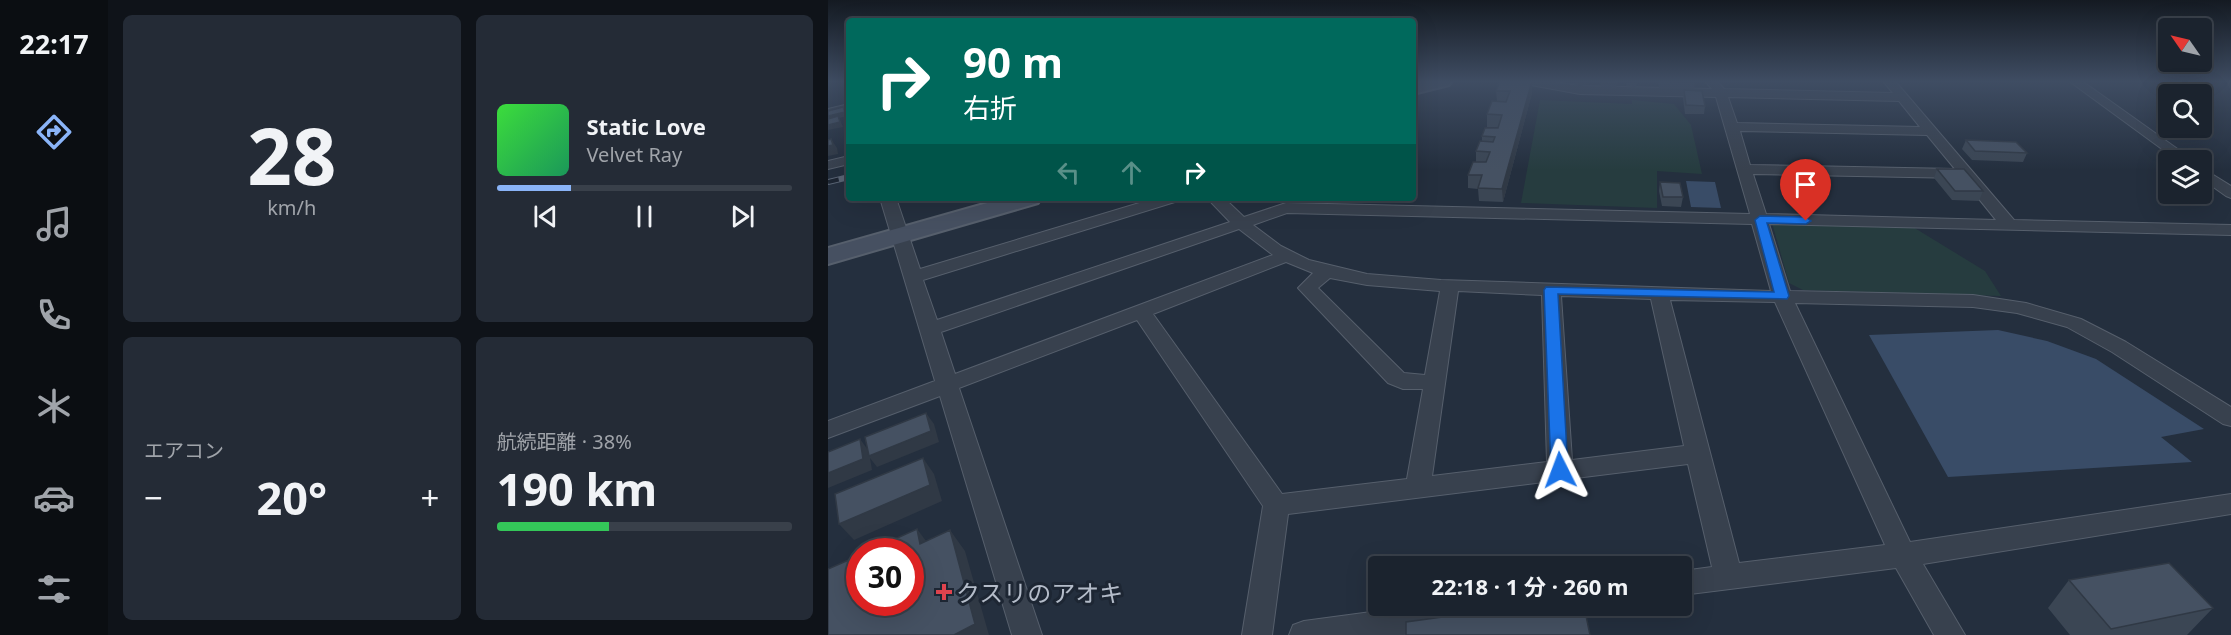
<!DOCTYPE html>
<html lang="ja">
<meta charset="utf-8">
<style>
:root{--surface:#1b232e;--page:#242b36;--text:#f1f3f6;--muted:#a0a4aa;--line:#39404a;--accent:#8ab4f8}
body{margin:0;font-family:"Noto Sans","Noto Sans JP",sans-serif;background:var(--page);color:var(--text);height:100vh;display:flex;flex-direction:column;font-size:22px;white-space:nowrap}
*{box-sizing:border-box;margin:0}
p{font-size:20px;color:var(--muted)}
.icon{flex:none;width:33px;height:33px;fill:none;stroke:currentColor;stroke-width:2;stroke-linecap:round;stroke-linejoin:round}
.map{position:relative;flex:1;overflow:hidden}
.drawer{display:flex;flex-direction:column;gap:15px;padding:15px;background:#0f1319;width:720px}
.drawer>*{flex:none}
.hud{position:absolute;left:18px;top:18px;width:570px;height:183px;border-radius:6px;box-shadow:0 6px 24px #0002,0 0 0 2px var(--line);background:#00695c;color:#fff;overflow:hidden}
.needle{width:39px;rotate:304deg}
.tools{position:absolute;left:1330px;top:18px;display:grid;gap:12px}
.tools a{display:grid;place-items:center;width:54px;height:54px;border-radius:6px;background:var(--surface);box-shadow:0 6px 24px #0002,0 0 0 2px var(--line);font-size:30px}
.speed{position:absolute;left:18px;top:538px;display:flex;gap:12px;font-size:30px;font-weight:700;text-align:center}
.speed>*{display:grid;place-content:center;width:78px;height:78px;border-radius:50%;background:var(--surface);box-shadow:0 6px 24px #0002,0 0 0 2px var(--line);line-height:1}
.speed .limit{border:9px solid #d22;background:#fff;color:#111}
.pin{position:absolute;display:grid;place-items:center;width:51px;height:51px;color:#fff;margin:-62px -26px;border-radius:50% 50% 50% 0;rotate:-45deg;box-shadow:0 0 6px #0007}
.pin .icon{rotate:45deg}
.me{position:absolute;width:66px;margin:-33px;rotate:357deg;stroke-linejoin:round;filter:drop-shadow(0 0 4px #0008)}
.turn{display:flex;align-items:center;gap:21px;height:126px;padding:0 18px;font-size:27px}
.turn .icon{width:78px;height:78px;stroke-width:2.5}
.turn b{display:block;font-size:42px;line-height:51px}
.lanes{display:flex;align-items:center;height:57px;padding:0 18px;background:#0003;justify-content:center;gap:30px;direction:ltr}
.lanes .off{opacity:.35}
.big{font-size:45px;font-weight:700;line-height:1.1}
.drawer .widget{flex:1;display:flex;flex-direction:column;justify-content:center;gap:9px;min-width:0;padding:0 21px;border-radius:9px;background:var(--page)}
.drawer .dial{align-items:center;gap:0}
.dial b{font-size:78px;line-height:1}
.song{display:flex;align-items:center;gap:18px}
.cover{width:72px;height:72px;border-radius:9px;background:linear-gradient(135deg,hsl(120 70% 55%),hsl(150 70% 35%))}
.played{height:6px;border-radius:3px;background:linear-gradient(90deg,var(--accent) 25%,var(--line) 25%)}
.keys{display:flex;justify-content:space-around;direction:ltr}
.heat{display:flex;justify-content:space-between;align-items:center;font-size:33px;direction:ltr}
.charge{height:9px;border-radius:4px;background:linear-gradient(90deg,#34c759 38%,var(--line) 0)}
.drawer .tiles{flex:1;display:grid;gap:15px;grid-template-columns:repeat(2,1fr)}
.trip{position:absolute;left:540px;top:556px;width:324px;height:60px;border-radius:6px;background:var(--surface);box-shadow:0 6px 24px #0002,0 0 0 2px var(--line);font-weight:700;line-height:60px;text-align:center}
main{display:flex;flex:1;min-height:0}
.tabs{display:flex;flex-direction:column;width:108px;justify-content:space-around;align-items:center;background:#0b0e12;color:var(--muted)}
.tabs .icon{width:42px;height:42px}
.tabs .selected{color:var(--accent)}
.tabs b{font-size:27px;color:var(--text)}
.map>svg:first-child{display:block}
.green{fill:#263c3f}
.water{fill:#394c67}
.lines{fill:none;stroke-linecap:round;stroke-linejoin:round}
.street-casing{stroke:#565f6c;stroke-width:2}
.secondary-casing{stroke:#565f6c;stroke-width:4}
.street{fill:#38414e;fill-rule:evenodd}
.secondary{fill:#465061;fill-rule:evenodd}
.rail-casing{stroke:#5a6575;stroke-width:6}
.rail{stroke:#1d2633;stroke-width:4;stroke-dasharray:11;stroke-linecap:butt}
.wall{fill:#3b4654}
.shaded-wall{fill:#303945}
.building{fill:#455162;stroke:#303945;stroke-width:1.5}
.route{fill:#1a73e8;stroke:#114b97;stroke-width:1.5}
.health-dot{fill:#e0444e;stroke:#1d2633;stroke-width:2}
.labels{text-anchor:middle;dominant-baseline:central;stroke-width:6;stroke-linejoin:round;paint-order:stroke}
.near-poi-label{font-size:24px;fill:#b4bcc9;stroke:#1d2633;text-anchor:start}
</style>
<main>
<nav class="tabs">
<b>22:17</b>
<svg class="icon selected" aria-label="directions" viewBox="0 0 24 24"><path d="M12 3l9 9-9 9-9-9zM9 14v-3h6M13 9l2 2-2 2"/></svg>
<svg class="icon" aria-label="music" viewBox="0 0 24 24"><path d="M9 18V5l10-2v13"/><circle cx="6" cy="18" r="3"/><circle cx="16" cy="16" r="3"/></svg>
<svg class="icon" aria-label="phone" viewBox="0 0 24 24"><path d="M5 4h4l2 5-3 2q2 4 5 5l2-3 5 2v4C11 20 4 13 5 4z"/></svg>
<svg class="icon" aria-label="climate" viewBox="0 0 24 24"><path d="M12 3v18M4 7l16 10M4 17L20 7"/></svg>
<svg class="icon" aria-label="car" viewBox="0 0 24 24"><path d="M5 17H2v-5l4-1 3-4h7l3 4 3 1v5h-3M9 17h6M6 11h13"/><circle cx="7" cy="17" r="2"/><circle cx="17" cy="17" r="2"/></svg>
<svg class="icon" aria-label="filters" viewBox="0 0 24 24"><path d="M4 7h16M4 17h16"/><circle cx="9" cy="7" r="2"/><circle cx="15" cy="17" r="2"/></svg>
</nav>
<section class="drawer">
<div class="tiles">
<div class="widget dial"><b>28</b><p>km/h</p></div>
<div class="widget">
<div class="song"><i class="cover"></i><div><b>Static Love</b><p>Velvet Ray</p></div></div>
<div class="played"></div>
<div class="keys"><svg class="icon" aria-label="previous" viewBox="0 0 24 24"><path d="M18 5L8 12l10 7zM5 5v14"/></svg><svg class="icon" aria-label="pause" viewBox="0 0 24 24"><path d="M8 5v14M16 5v14"/></svg><svg class="icon" aria-label="next" viewBox="0 0 24 24"><path d="M6 5l10 7-10 7zM19 5v14"/></svg></div>
</div>
<div class="widget"><p>エアコン</p>
<div class="heat"><a>−</a><b class="big">20°</b><a>+</a></div>
</div>
<div class="widget"><p>航続距離 · 38%</p><b class="big">190 km</b><div class="charge"></div></div>
</div>
</section>
<div class="map">
<svg width="1403" height="635" viewBox="0 0 1403 635">
<rect width="100%" height="100%" fill="#242f3e"/>
<path class="green" d="M712,100L804,104V100L846,104L863,125L874,174L829,171V208L693,203Z
M944,223L1085,227L1157,271L1173,296L975,290L961,283Z"/>
<path class="water" d="M858,181L887,182L893,208L863,207Z
M1170,330L1219,341L1268,359L1376,429L1333,437L1364,462L1120,477L1041,335Z"/>
<g class="lines">
<defs>
<path id="street" d="M697,81H720L752,86L884,89L877,81H889L896,89L1065,93L1055,81H1067L1186,220L1403,225V235L941,224L962,291L1145,295L1198,303L1253,319L1298,342L1403,407V426L1395,424L1284,352L1239,327L1189,313L1145,307L967,303L1082,542L1403,494V514L1095,564L1137,635H1106L1068,568L854,595V571L884,567L860,464L460,514L444,635H414L435,506L309,320L131,388L214,635H184L112,396L0,438V421L107,381L52,198H68L92,269L328,198H352L350,201L95,280L109,320L402,222L379,198H396L416,217L458,203L922,214L888,97L752,94L703,85ZM900,97L1071,101L1092,127L909,123ZM912,131L1099,135L1127,169L922,165ZM925,174L1134,178L1168,220L938,214ZM459,213L924,224L943,291L613,280L539,274L481,260L453,246L425,225ZM411,229L445,255L127,374L113,332ZM458,262L485,273L470,288L560,383L575,389H595L579,479L454,494L325,314ZM502,278L539,285L612,291L597,375L576,373L490,288ZM630,291L714,295L719,462L604,476ZM733,296L823,299L856,446L744,460ZM842,300L947,302L1057,545L911,563Z
M1241,81H1254L1365,160H1349Z
M21,104V112L0,117V109Z
M21,156V164L0,169V161Z
M1374,168L1403,186V198L1398,196L1374,179Z
M588,606H701L697,615L687,619L576,635H461L465,625L476,621Z"/>
<path id="secondary" d="M596,81H624L621,85L585,94V84Z
M177,198H213L210,203L0,264V248Z"/>
</defs>
<use href="#street" class="street-casing"/>
<use href="#secondary" class="secondary-casing"/>
<use href="#street" class="street"/>
<use href="#secondary" class="secondary"/>
<defs>
<path id="rail" d="M0,182L21,177"/>
</defs>
<use href="#rail" class="rail-casing"/>
<use href="#rail" class="rail"/>
</g>
<path class="wall" d="M745,81L764,82L750,87L745,84Z
M773,81L789,83L788,88L773,87Z
M799,81H809L808,87L798,86Z
M830,81H867L866,90L831,89Z
M856,90L877,106L876,114H857L855,98Z
M668,91L704,93L675,202L651,201L650,189L640,188V175L648,162V151L654,141V136L670,128V127H659V114L669,101Z
M1138,140L1199,153L1195,162L1144,160L1134,149Z
M1109,169L1155,191L1151,201L1124,200L1106,178Z
M832,182L855,197L853,207L834,206L831,191Z
M427,198H488L484,203L427,200Z
M1241,580L1385,608L1359,635H1242L1220,608Z"/>
<path class="shaded-wall" d="M704,81V93L675,202L674,189Z
M757,81H764V82L750,87V83Z
M15,107L19,116L11,118L15,127L0,130V116Z
M3,139L9,148L10,154L0,156V146Z
M98,413L106,424L111,442L49,467L42,458L44,470L0,488V473L32,439L40,450Z
M95,458L106,474L114,501L26,540L11,524Z
M89,529L105,550L92,544Z
M122,530L137,551L161,635H126Z"/>
<path class="building" d="M672,81H704L674,189L650,188L654,175H640L645,162H658L662,152L648,151L652,141L665,142L667,137L654,136L657,128H670L674,115L659,114L664,101L678,102L682,91H668Z
M745,81H757L750,83Z
M773,81H789V84L773,83Z
M799,81H809L808,83L799,82Z
M832,81H867V83Z
M856,90L874,91L877,106L858,105Z
M15,107L17,112L0,116V111Z
M10,116L12,122L0,125V119Z
M3,139L5,145L0,146V140Z
M1138,140L1188,142L1199,153L1147,151Z
M1109,169H1136L1155,191H1127Z
M832,182L852,183L855,197H835Z
M98,413L103,431L41,456L37,437Z
M32,439L35,459L0,473V452Z
M95,458L102,485L11,524L7,494Z
M89,529L92,544L122,530L147,624L126,635H0V569L32,555V603H82V552H38Z
M1341,563L1385,608L1283,629L1241,580Z
M695,606H756L762,635H578V622Z"/>
<linearGradient id="sky" x2="0" y2="1"><stop stop-color="#141a22"/><stop offset="0.48" stop-color="#3f4d63"/><stop offset="1" stop-color="#3f4d63" stop-opacity="0"/></linearGradient>
<rect width="1403" height="170" fill="url(#sky)"/>
<path class="route" d="M932,216L978,217L983,221L978,224L939,223L961,296L959,299L730,294L740,470L738,475L732,477L726,475L723,470L716,290L718,287L946,292L927,220Z"/>
<path class="health-dot" d="M113 583h6v6h6v6h-6v6h-6v-6h-6v-6h6z"/>
<g class="labels">
<g class="near-poi-label">
<text x="128" y="592">クスリのアオキ</text>
</g>
</g>
</svg>
<div class="tools">
<a><svg class="needle" viewBox="-14 -14 28 28"><path d="M0-13l5 13h-10z" fill="#e53935"/><path d="M0 13l5-13h-10z" fill="#a0a4aa"/></svg></a>
<a><svg class="icon" aria-label="search" viewBox="0 0 24 24"><circle cx="10" cy="10" r="6"/><path d="M15 15l6 6"/></svg></a>
<a><svg class="icon" aria-label="layers" viewBox="0 0 24 24"><path d="M12 4l9 5-9 5-9-5zM3 14l9 5 9-5"/></svg></a>
</div>
<div class="speed"><div class="limit">30</div></div>
<div class="pin" style="left:978px;top:221px;background:#d93025"><svg class="icon" aria-label="arrive" viewBox="0 0 24 24"><path d="M6 21V4h12l-3 4 3 4H6"/></svg></div>
<svg class="me" style="left:732px;top:470px" viewBox="-20 -20 40 40"><path d="M0-17L14 15 0 8-14 15z" fill="#1a73e8" stroke="#fff" stroke-width="4"/></svg>
<div class="trip">22:18 · 1 分 · 260 m</div>
<div class="hud">
<div class="turn"><svg class="icon" aria-label="right" viewBox="0 0 24 24"><path d="M7 20v-9h11M14 6l5 5-5 5"/></svg><div><b>90 m</b>右折</div></div>
<div class="lanes"><svg class="icon off" aria-label="left" viewBox="0 0 24 24"><path d="M17 20v-9H6M10 6l-5 5 5 5"/></svg><svg class="icon off" aria-label="ahead" viewBox="0 0 24 24"><path d="M12 20V5M6 11l6-6 6 6"/></svg><svg class="icon" aria-label="right" viewBox="0 0 24 24"><path d="M7 20v-9h11M14 6l5 5-5 5"/></svg></div>
</div>
</div>
</main>
